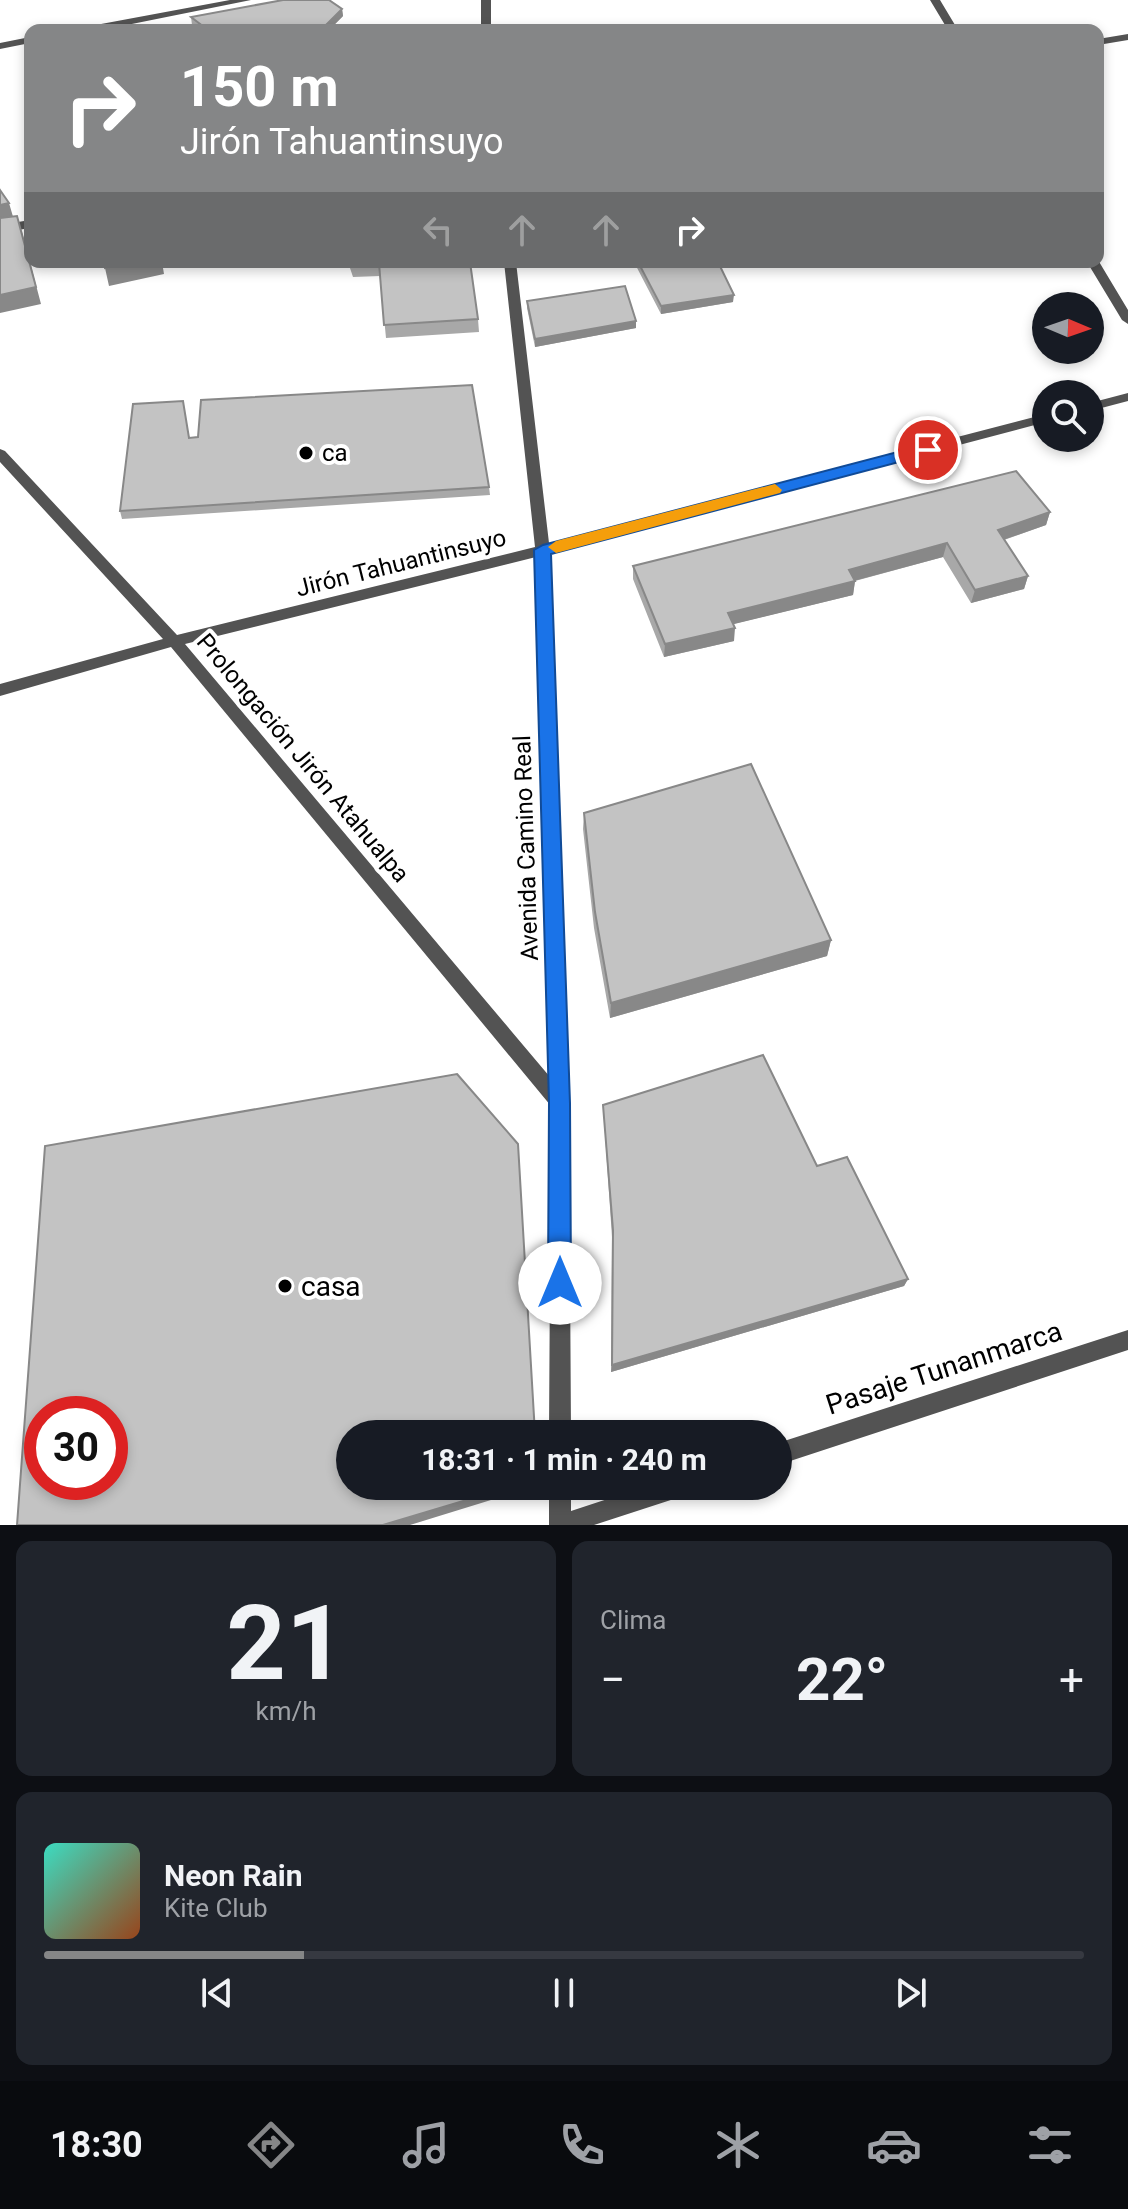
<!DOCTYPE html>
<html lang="es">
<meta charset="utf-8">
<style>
:root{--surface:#171b24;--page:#20242c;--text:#f1f3f6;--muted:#9ea1a6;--line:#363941;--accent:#858687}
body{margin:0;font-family:Roboto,sans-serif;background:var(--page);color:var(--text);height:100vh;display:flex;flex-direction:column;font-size:30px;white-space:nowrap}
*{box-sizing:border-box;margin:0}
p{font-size:26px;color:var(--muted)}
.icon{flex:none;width:44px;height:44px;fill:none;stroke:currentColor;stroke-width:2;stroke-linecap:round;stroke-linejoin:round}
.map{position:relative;height:1525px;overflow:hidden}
.details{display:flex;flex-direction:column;gap:16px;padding:16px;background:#0d0f14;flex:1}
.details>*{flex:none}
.guide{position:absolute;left:24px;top:24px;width:1080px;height:244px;border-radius:16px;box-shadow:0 4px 12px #0003;background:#858687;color:#fff;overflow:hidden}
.needle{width:52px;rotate:92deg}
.controls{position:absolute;left:1032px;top:292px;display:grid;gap:16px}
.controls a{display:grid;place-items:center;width:72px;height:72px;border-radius:50%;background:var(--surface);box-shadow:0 4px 12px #0003;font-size:40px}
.speed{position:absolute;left:24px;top:1396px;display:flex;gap:16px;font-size:40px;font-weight:700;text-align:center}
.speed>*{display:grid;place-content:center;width:104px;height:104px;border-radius:50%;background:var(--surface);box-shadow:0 4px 12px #0003;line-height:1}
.speed .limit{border:12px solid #d22;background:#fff;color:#111}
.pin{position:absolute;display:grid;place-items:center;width:68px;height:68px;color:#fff;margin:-34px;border:4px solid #fff;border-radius:50%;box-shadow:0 2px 8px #0007}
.me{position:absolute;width:88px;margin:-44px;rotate:0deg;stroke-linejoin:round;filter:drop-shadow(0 0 6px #0008)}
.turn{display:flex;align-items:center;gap:28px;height:168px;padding:0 24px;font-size:36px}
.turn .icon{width:104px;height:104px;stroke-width:2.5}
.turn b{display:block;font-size:56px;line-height:68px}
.lanes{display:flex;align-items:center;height:76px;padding:0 24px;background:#0003;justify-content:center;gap:40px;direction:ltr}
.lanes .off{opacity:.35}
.big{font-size:60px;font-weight:700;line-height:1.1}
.details .tile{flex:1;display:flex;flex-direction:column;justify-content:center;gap:12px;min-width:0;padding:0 28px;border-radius:16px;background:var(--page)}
.details .dial{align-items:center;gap:0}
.dial b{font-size:104px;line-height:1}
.song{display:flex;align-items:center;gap:24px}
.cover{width:96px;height:96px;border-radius:12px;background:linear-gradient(135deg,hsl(170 70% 55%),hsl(20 70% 35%))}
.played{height:8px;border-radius:4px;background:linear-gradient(90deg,var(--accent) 25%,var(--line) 25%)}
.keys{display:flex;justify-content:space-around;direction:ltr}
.heat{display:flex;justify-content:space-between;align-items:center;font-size:44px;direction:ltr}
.details .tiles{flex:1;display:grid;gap:16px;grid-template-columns:1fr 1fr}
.tile:last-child{grid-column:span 2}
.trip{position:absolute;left:336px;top:1420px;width:456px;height:80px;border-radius:40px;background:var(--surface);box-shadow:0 4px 12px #0003;font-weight:700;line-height:80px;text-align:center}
.tab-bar{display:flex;height:128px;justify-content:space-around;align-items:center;background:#090b0e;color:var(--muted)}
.tab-bar .icon{width:56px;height:56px}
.tab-bar .on{color:var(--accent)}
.tab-bar b{font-size:36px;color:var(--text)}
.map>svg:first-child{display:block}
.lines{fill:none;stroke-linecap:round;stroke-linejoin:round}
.minor{fill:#535353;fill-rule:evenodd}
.tertiary{fill:#535353;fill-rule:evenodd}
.wall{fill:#a8a8a8}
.shaded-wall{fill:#888}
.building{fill:#c3c3c3;stroke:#888;stroke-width:2;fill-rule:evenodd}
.route{fill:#1a73e8;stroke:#114b97;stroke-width:2}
.slow{fill:#f59e0b}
.poi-dot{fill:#000;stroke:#fff;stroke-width:3}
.labels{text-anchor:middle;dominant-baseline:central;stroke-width:8;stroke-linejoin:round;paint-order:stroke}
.poi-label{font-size:24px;fill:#000;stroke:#fff;text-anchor:start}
.street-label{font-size:24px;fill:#000;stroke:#fff}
.near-poi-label{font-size:28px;fill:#000;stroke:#fff;text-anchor:start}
.near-street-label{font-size:28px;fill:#000;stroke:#fff}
</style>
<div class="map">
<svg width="1128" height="1525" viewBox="0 0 1128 1525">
<rect width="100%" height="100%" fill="#fff"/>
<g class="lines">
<path class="minor" d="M230,0H251L102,30H80L85,27Z
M481,0H491V30H481Z
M1128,34V40L1098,45V39Z
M30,37V43L0,49V43Z
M30,220V228L0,233V225Z
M504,262H516L549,543L1046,414V422L550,553L569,1103L571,1434H549L551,1106L171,647L0,696V684L163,639L0,462V449L5,451L177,635L535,547ZM536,557L550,1077L185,644Z
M1128,393V401L1090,411V403Z
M1128,1330V1350L778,1465V1443Z
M549,1486H571V1511L647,1486H691L688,1494L680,1497L594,1525H549Z"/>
<path class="tertiary" d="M930,0H940L958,30H948Z
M1098,260L1128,310V324L1122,320L1087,262Z"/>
</g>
<path class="wall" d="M342,9L343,16L329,30H199L192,25L191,17Z
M282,262H471V272L478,319L479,332L386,338L380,276L353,277L349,265L283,268Z
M634,262H718L733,302L661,314Z
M527,301L636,321V328L535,347L527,308Z
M190,437L489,487L490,495L122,519L120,511Z
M1050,512L1046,525L1004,540L1028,576L1024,589L971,603L943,557L855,581L853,595L733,624L734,641L664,657L633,579V566Z
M584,813L831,940L827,956L610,1018L594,928L583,829Z
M603,1105L817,1166L908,1279L904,1286L611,1372L612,1237Z"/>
<path class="shaded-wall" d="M342,9L343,16L329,30H321Z
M9,203L14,220L0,223V205Z
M22,232L41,304L0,313V295Z
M132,262H162L164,274L109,286L105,268Z
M734,295L733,302L661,314V306Z
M636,321V328L535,347V339Z
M1050,512L1046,525L994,543L998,530Z
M947,543L943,557L846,583L849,570Z
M1028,576L1024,589L971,603L975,590Z
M855,581L853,595L726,626L728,613Z
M735,628L734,641L664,657L665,644Z
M831,940L827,956L610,1018L611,1003Z
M908,1279L904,1286L611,1372L612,1365Z
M498,1486H507L491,1500L410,1525H383Z"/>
<path class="building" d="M283,0H329L342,9L321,30H208L191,17Z
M0,190L9,203L0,205Z
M17,216L36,287L0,295V218Z
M104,262H132L105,268Z
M350,262H470L478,319L384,325L379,263L351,264Z
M638,262H718L734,295L661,306Z
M625,286L636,321L535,339L527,301Z
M472,385L489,487L120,511L133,404L183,401L189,438L198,437L201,400Z
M1016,471L1050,512L998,530L1028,576L975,590L947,543L849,570L855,581L728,613L735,628L665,644L633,566Z
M751,764L831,940L611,1003L595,912L584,813Z
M763,1055L817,1166L847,1157L908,1279L612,1365L613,1230L603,1105Z
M457,1074L518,1144L535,1434H350V1486H498L490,1493L383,1525H17L45,1146ZM42,1414H110V1482H42Z"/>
<path class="route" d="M928,444L933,446V453L551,554L570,1103L571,1283L568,1291L560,1295L552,1291L548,1283L549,1103L534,550L543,545Z"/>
<path class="slow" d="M775,484L782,490L780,493L556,553L548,547L556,541Z"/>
<g class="poi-dot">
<circle cx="306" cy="453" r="8"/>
<circle cx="285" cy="1286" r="8"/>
</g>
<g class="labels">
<g class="poi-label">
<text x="322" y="453">ca</text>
</g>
<g class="street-label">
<text transform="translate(401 563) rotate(-14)">Jirón Tahuantinsuyo</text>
<text transform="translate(303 758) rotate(50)">Prolongación Jirón Atahualpa</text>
<text transform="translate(526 848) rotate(-92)">Avenida Camino Real</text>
</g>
<g class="near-poi-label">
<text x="301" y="1286">casa</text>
</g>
<g class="near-street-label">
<text transform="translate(944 1368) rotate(-18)">Pasaje Tunanmarca</text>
</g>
</g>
</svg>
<div class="controls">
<a><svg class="needle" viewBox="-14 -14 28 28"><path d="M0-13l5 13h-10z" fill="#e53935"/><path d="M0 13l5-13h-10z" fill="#9ea1a6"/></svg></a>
<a><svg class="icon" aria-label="search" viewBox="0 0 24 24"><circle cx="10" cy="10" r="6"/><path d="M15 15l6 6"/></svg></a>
</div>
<div class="speed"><div class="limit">30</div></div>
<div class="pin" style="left:928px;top:450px;background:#d93025"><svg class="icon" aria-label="arrive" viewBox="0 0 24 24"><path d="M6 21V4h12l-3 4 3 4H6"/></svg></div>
<svg class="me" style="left:560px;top:1283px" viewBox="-20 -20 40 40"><circle r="19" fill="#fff"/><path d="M0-13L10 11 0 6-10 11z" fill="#1a73e8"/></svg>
<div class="trip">18:31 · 1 min · 240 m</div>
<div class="guide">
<div class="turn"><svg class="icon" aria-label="right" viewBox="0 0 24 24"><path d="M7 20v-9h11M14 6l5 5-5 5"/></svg><div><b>150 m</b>Jirón Tahuantinsuyo</div></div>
<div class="lanes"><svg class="icon off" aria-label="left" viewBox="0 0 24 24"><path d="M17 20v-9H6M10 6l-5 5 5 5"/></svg><svg class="icon off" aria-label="ahead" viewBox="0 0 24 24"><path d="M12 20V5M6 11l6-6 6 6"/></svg><svg class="icon off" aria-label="ahead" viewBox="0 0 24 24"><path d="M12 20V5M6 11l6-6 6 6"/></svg><svg class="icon" aria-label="right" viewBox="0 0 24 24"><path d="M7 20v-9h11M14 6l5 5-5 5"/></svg></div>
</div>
</div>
<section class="details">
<div class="tiles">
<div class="tile dial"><b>21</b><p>km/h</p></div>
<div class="tile"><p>Clima</p>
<div class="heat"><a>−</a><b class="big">22°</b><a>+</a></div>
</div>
<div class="tile">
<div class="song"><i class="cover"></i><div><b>Neon Rain</b><p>Kite Club</p></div></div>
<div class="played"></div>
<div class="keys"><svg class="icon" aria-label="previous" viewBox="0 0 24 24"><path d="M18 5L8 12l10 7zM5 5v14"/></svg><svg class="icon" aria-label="pause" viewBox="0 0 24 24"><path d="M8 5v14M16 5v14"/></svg><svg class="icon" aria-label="next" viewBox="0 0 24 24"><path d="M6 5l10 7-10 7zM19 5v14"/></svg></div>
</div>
</div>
</section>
<nav class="tab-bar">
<b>18:30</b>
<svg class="icon on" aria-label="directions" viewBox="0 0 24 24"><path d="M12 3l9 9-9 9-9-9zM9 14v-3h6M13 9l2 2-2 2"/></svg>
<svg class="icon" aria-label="music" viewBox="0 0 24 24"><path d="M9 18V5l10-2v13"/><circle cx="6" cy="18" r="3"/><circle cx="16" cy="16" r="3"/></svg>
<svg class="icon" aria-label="phone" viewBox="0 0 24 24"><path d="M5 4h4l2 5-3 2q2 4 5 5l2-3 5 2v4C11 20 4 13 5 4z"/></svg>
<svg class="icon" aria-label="climate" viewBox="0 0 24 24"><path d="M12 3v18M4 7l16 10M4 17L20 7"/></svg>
<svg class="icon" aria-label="car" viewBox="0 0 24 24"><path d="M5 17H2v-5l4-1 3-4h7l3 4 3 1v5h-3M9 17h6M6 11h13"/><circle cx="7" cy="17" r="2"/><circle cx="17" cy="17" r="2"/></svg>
<svg class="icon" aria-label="filters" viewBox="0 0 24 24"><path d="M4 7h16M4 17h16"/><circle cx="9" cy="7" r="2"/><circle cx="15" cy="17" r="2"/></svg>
</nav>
